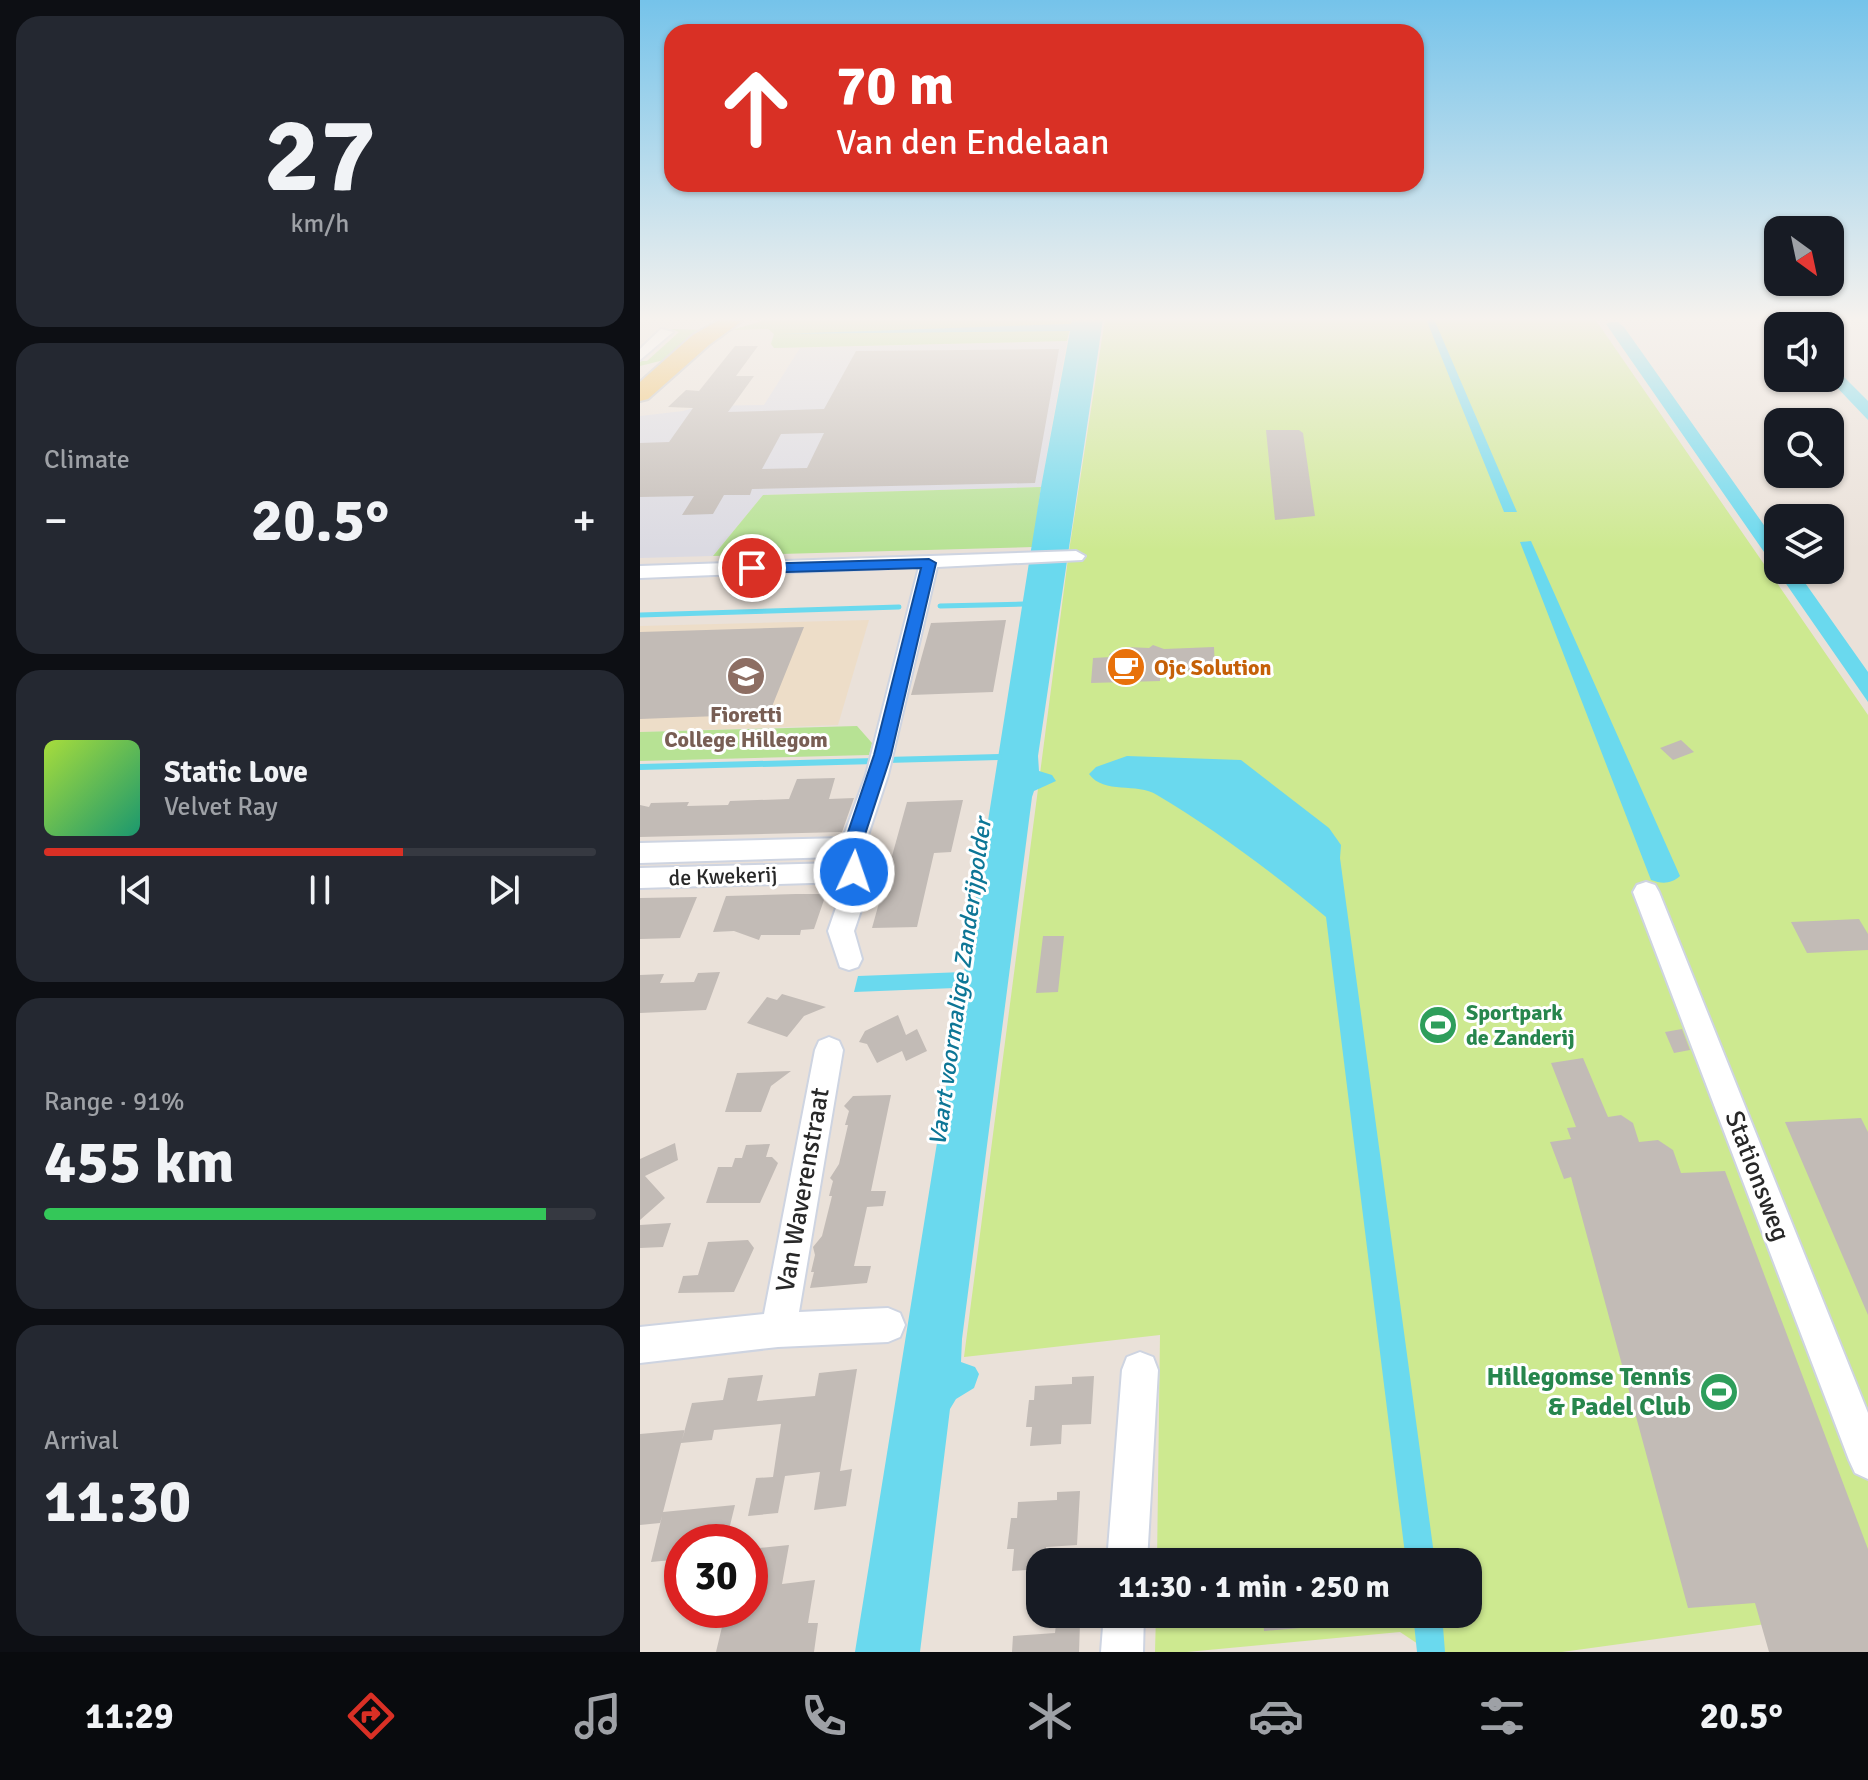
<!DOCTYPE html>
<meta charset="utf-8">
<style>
:root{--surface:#171b24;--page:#242831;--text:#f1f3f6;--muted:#9ea1a6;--line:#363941;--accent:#d93025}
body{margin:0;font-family:Signika,sans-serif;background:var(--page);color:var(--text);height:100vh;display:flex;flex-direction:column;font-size:30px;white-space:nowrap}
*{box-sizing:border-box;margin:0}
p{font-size:26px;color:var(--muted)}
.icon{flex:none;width:44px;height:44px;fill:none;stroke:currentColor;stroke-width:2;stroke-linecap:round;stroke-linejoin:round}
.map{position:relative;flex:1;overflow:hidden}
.sheet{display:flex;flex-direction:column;gap:16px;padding:16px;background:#0d0f14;width:640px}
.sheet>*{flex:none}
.hud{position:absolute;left:24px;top:24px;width:760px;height:168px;border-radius:24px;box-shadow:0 2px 6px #0004;background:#d93025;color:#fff;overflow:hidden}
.needle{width:52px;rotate:147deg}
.fabs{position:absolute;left:1124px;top:216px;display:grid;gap:16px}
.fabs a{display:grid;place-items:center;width:80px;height:80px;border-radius:16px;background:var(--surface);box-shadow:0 2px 6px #0004;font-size:40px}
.speed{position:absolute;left:24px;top:1524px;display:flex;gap:16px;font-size:40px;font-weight:700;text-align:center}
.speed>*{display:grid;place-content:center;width:104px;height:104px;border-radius:50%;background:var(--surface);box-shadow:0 2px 6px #0004;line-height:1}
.speed .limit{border:12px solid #d22;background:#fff;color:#111}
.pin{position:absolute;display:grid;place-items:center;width:68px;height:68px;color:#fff;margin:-34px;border:4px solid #fff;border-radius:50%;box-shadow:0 2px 8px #0007}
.me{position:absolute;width:88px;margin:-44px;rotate:3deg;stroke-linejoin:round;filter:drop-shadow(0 0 6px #0008)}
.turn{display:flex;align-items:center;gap:28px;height:168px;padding:0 40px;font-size:36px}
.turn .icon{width:104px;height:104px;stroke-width:2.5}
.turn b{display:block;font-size:56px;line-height:68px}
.big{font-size:60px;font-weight:700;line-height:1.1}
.sheet .tile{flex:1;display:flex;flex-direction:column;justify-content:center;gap:12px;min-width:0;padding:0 28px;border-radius:24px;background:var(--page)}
.sheet .dial{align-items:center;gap:0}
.dial b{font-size:104px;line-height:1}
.song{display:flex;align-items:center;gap:24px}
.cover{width:96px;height:96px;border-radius:12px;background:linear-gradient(135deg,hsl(80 70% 55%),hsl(160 70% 35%))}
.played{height:8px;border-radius:4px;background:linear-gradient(90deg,var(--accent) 65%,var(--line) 65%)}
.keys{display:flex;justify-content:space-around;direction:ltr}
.heat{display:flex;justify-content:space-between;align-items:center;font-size:44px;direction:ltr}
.charge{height:12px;border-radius:6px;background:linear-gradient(90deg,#34c759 91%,var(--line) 0)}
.trip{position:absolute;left:386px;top:1548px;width:456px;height:80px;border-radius:24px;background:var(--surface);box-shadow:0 2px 6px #0004;font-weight:700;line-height:80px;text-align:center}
.dock{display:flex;height:128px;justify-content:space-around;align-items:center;background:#090b0e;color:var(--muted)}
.dock .icon{width:56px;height:56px}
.dock .current{color:var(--accent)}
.dock b{font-size:36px;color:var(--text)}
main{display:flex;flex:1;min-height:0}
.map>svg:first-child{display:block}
.industrial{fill:#dbdae2}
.education{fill:#edddc8}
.green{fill:#b7e294}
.pitch{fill:#cde990}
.water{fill:#6ad9ee}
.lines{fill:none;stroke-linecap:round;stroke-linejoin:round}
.stream-far1{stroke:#6ad9ee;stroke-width:5}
.stream{stroke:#6ad9ee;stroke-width:6}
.building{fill:#c2bbb6;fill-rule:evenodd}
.street-casing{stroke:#ced4e1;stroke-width:4}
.primary-casing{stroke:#c3c3c3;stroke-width:4}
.street{fill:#fff;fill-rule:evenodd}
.primary{fill:#f0bc58;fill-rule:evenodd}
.route{fill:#1a73e8;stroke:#114b97;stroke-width:2}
.labels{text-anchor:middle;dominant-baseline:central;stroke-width:6;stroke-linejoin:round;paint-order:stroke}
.food-label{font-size:22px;font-weight:bold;fill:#c56008;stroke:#fff;text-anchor:start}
.education-label{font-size:22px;font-weight:bold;fill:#785e54;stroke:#fff}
.street-label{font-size:22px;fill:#282828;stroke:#fff}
.leisure-label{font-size:22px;font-weight:bold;fill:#27864d;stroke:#fff;text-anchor:start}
.water-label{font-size:24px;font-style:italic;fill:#0d7696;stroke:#fff}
.near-street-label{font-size:26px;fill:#282828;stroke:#fff}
.near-leisure-label{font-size:26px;font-weight:bold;fill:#27864d;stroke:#fff;text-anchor:end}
</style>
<main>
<section class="sheet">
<div class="tile dial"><b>27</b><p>km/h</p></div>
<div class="tile"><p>Climate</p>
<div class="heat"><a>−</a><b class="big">20.5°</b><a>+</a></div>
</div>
<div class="tile">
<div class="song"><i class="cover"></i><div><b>Static Love</b><p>Velvet Ray</p></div></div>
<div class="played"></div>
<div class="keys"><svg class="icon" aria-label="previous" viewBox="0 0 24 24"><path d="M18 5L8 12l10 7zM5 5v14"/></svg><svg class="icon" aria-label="pause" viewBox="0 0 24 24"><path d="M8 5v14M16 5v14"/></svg><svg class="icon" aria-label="next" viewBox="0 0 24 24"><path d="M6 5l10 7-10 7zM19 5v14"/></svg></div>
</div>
<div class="tile"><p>Range · 91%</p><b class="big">455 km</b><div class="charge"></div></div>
<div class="tile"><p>Arrival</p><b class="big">11:30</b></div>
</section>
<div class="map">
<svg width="1228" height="1652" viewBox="0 0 1228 1652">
<rect width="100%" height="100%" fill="#eae1d9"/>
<path class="industrial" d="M427,341L401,487L123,495L73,556L0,558V416L43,411L60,406L124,405L160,348Z"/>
<path class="education" d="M229,620L198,725L0,732V626Z"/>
<path class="green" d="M128,319H432L427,341L134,348L131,344L134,334L128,329L92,330Z
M31,329L62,330L32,358L0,366V361H7L39,332Z
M401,487L393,547L73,556L123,495Z
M217,726L232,743L229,755L0,761V732Z"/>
<path class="pitch" d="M465,319H955L1228,715V1610L922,1652H790L760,1632L547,1652H515L516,1614H828V1562H517L520,1335L324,1357L429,551Z"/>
<path class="water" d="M432,319H463L398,756L399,771L412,775L416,781L394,791L392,797L322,1339L321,1362L335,1367L339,1374L334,1388L316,1399L310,1409L280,1652H215L320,1000V993L315,988L214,992L218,976L324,972L401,487L430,331L139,334L427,324H431Z
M786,319H794L877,512H864Z
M970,322H978L984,327L1138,545V570H1156L1228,672V702L966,324Z
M1190,363L1228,401V420L1188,378Z
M891,541L1040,876C1031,884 1022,884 1011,880L880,542Z
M487,756L601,760L689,828L701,845L700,858L795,1562H766L686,917C636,875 573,828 517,795C497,782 464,795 449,774L456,767Z
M773,1614H802L805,1652H777Z"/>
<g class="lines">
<path class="stream-far1" d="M300,606L384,604
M0,615L259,607"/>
<path class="stream" d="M246,760L359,757
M0,767L235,761"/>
</g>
<path class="building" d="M95,346H118L96,376H114L88,412L184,409L216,351L419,349L395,483L112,489L110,495H84L73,514L42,515L54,496L0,497V443L29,442L53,408L28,407L46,390L59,391ZM184,433L167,468L122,469L141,434Z
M626,430H659L663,433L675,516L635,520Z
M366,620L353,692L271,695L291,623Z
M164,627L129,714L0,719V632Z
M513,645L524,649L574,647L575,669L520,672V681L451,683L453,658L471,657L469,654L487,647L509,648Z
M1041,740L1054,752L1033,760L1020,748Z
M195,778L189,799L214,798L202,832L0,837V805L9,807L11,803L49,802L47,806L88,805L90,801L149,799L157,779Z
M323,800L311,852L294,853L277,927L232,928L267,802Z
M156,894H186L174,929L161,930L160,935H121L119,940L94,931L73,932L86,896Z
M57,897L40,938L0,939V898Z
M1219,919L1228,934V950L1167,953L1151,922Z
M403,936H424L418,992L396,993Z
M80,972L66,1010L0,1013V975L24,974L20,983L54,982L58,973Z
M142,994L186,1007L164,1016L147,1037L107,1023L127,997L137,1000Z
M258,1015L266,1035L277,1029L287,1051L266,1061L262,1051L237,1063L227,1044L219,1042L225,1031Z
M1042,1029L1050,1050L1034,1053L1025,1032Z
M943,1058L968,1117L981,1115L993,1123L999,1142L1018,1140L1033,1150L1041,1173L1085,1171L1228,1549V1652H1129L1115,1603L1048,1608L931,1177L924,1179L910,1142L931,1139L927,1128L936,1127L911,1063Z
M151,1071L131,1086L121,1112H85L97,1073Z
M251,1095L231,1191H246L243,1206L227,1207L214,1266H231L227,1283L170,1288L174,1272H171L175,1255L173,1247L182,1236L192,1196H189L193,1181L190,1178L199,1164L208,1125H205L209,1111L204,1106L213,1096Z
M1221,1118L1228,1132V1315L1145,1122Z
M35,1143L38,1160L5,1176L25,1198L0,1220V1159Z
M130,1144L126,1157H132L138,1163L120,1203H66L78,1167H92L95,1158H102L106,1145Z
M31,1223L23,1247L0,1248V1225Z
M108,1240L114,1248L94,1292L38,1293L43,1276L58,1275L68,1242Z
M217,1369L200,1471L212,1469L206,1506L174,1510L180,1472L145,1476L138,1513L108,1516L116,1478L133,1477L141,1424L74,1430L72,1440L41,1443L23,1512L95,1505L86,1542H42V1559L11,1562L22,1516L20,1523L0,1525V1434L45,1430L42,1440L52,1403L83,1400L88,1378L123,1375L117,1401L175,1396L179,1373Z
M454,1376L451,1424L422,1425L421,1444L390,1446L392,1427H386L389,1400H394L395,1386L432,1384V1377Z
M440,1491L437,1545L406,1547L405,1562H400V1569L372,1571L374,1549H367L371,1518H377L378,1502L417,1500V1492Z
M149,1545L142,1584L175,1580L168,1623H178L174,1652H76L86,1610H110V1549Z
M623,1614H685V1626L624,1631Z
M440,1623L439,1652H372L373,1636L415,1633L416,1625Z"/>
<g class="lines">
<defs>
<path id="street" d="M21,329L33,332L0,360V349Z
M436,551L445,556L442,560L297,567L248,775L220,859L231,881L214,931L222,959L218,967L209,970L200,967L188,931L205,882L0,888V868L197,863L196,857L0,863V843L203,838L226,775L279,567L0,578V566Z
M1006,882L1015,885L1019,892L1228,1413V1479L1215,1473L1209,1460L993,892L997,885Z
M189,1037L199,1041L203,1050L159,1312L248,1308L260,1313L265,1325L260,1337L248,1342L138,1347L0,1363V1327L124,1314L175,1050L179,1041Z
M500,1352L513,1357L518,1370L507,1562H467L482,1370L487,1357Z
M464,1614H504L503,1652H461Z"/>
<path id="primary" d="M81,319L102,321L69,345L8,399L0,401V382L53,335Z"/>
</defs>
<use href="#street" class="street-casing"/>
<use href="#primary" class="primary-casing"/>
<use href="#street" class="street"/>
<use href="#primary" class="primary"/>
</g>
<linearGradient id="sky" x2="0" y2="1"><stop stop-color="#75c3ea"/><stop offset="0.58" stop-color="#f6f2ee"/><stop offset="1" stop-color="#f6f2ee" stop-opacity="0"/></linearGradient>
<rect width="1228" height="550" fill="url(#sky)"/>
<path class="route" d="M289,559L296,563L251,755L217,859L223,872L220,877H207L199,859L234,755L281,568L112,573L105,568L112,564Z"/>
<defs>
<symbol id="cafe-disc" viewBox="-11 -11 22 22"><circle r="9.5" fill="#e8710a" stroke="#fff"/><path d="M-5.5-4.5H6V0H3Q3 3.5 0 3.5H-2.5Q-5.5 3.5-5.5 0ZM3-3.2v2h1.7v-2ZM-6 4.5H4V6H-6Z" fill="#fff"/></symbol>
<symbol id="university-disc" viewBox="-11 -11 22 22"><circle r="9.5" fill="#8d6e63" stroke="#fff"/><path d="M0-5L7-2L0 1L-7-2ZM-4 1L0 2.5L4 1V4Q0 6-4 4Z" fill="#fff"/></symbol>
<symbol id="stadium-disc" viewBox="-11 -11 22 22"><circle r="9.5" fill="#2e9e5b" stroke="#fff"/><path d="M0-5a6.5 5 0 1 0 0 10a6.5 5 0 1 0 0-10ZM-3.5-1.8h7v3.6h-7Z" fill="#fff"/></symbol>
</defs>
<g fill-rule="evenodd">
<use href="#cafe-disc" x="464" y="645" width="44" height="44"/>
<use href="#university-disc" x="84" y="654" width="44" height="44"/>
<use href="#stadium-disc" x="776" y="1003" width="44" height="44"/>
<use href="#stadium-disc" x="1057" y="1370" width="44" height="44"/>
</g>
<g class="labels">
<g class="food-label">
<text x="514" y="667">Ojc Solution</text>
</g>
<g class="education-label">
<text x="106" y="714">Fioretti<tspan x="106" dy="25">College Hillegom</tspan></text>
</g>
<g class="street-label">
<text transform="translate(83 876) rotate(-2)">de Kwekerij</text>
</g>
<g class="leisure-label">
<text x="826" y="1012">Sportpark<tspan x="826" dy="25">de Zanderij</tspan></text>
</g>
<g class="water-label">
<text transform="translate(320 982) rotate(-82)">Vaart voormalige Zanderijpolder</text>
</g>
<g class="near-street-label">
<text transform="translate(1117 1176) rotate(69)">Stationsweg</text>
<text transform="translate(163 1190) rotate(-80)">Van Waverenstraat</text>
</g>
<g class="near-leisure-label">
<text x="1051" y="1377">Hillegomse Tennis<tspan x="1051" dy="30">&amp; Padel Club</tspan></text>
</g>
</g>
</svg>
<div class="fabs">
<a><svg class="needle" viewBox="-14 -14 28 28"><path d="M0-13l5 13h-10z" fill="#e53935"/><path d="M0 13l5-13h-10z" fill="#9ea1a6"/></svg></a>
<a><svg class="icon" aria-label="sound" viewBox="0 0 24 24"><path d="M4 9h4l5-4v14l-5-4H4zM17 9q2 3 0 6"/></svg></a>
<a><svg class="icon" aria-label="search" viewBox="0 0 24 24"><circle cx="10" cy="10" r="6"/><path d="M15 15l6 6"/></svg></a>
<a><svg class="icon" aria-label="layers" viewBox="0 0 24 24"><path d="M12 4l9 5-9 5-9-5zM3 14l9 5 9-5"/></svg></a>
</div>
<div class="speed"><div class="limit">30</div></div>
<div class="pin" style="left:112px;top:568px;background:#d93025"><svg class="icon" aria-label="arrive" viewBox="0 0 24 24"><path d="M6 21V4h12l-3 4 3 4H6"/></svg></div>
<svg class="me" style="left:214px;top:872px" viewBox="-20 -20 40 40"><circle r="17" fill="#1a73e8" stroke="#fff" stroke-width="3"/><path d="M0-11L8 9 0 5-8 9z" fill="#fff"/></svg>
<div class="trip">11:30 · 1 min · 250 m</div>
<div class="hud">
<div class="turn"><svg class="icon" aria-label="ahead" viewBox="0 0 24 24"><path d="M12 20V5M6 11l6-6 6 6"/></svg><div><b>70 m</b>Van den Endelaan</div></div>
</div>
</div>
</main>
<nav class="dock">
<b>11:29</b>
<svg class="icon current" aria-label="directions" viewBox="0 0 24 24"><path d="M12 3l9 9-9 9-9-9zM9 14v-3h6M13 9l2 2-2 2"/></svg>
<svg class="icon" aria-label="music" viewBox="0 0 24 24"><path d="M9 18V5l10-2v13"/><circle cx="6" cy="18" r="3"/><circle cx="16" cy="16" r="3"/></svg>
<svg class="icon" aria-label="phone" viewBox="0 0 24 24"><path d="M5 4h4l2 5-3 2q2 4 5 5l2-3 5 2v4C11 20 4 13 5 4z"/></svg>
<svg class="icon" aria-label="climate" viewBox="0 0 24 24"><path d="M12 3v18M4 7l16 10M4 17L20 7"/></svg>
<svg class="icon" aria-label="car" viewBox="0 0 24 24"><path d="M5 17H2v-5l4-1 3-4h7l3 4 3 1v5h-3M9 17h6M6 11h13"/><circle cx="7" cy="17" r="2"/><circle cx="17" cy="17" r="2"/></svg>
<svg class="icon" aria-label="filters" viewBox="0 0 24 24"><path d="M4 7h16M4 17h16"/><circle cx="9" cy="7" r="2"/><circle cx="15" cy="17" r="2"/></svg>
<b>20.5°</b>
</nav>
